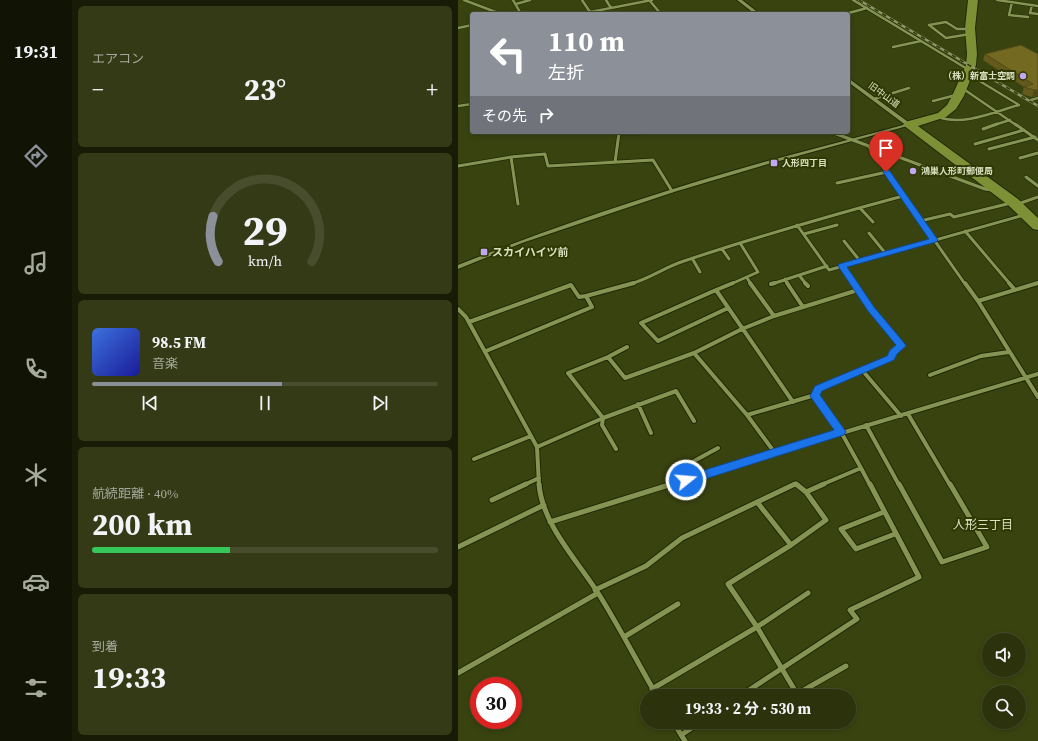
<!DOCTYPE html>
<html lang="ja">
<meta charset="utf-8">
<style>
:root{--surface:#2b320c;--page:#333a15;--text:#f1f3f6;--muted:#a6aa9d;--line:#474d2d;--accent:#8c9099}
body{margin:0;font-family:"Source Serif 4","Noto Sans JP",serif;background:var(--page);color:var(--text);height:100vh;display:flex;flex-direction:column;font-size:15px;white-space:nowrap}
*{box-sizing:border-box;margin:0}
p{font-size:13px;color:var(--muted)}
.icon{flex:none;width:22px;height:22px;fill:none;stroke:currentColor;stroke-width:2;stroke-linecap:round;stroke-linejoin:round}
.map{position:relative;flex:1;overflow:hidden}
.sheet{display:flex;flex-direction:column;gap:6px;padding:6px;background:#181c07;width:386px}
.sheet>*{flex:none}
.hud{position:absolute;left:12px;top:12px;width:380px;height:122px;border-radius:4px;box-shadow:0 2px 6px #0003,0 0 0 1px var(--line);background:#8c9099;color:#fff;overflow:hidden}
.buttons{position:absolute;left:524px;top:633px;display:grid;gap:8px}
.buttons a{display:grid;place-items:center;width:44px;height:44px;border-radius:50%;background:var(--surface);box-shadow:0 2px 6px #0003,0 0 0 1px var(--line);font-size:20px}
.speed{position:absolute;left:12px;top:677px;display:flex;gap:8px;font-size:20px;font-weight:700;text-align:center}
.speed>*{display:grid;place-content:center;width:52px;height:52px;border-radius:50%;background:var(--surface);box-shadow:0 2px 6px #0003,0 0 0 1px var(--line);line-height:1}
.speed .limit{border:6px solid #d22;background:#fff;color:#111}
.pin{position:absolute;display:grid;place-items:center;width:34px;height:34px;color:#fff;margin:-41px -17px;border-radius:50% 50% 50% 0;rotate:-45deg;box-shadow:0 0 4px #0007}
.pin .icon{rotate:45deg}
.me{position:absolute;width:44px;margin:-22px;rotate:73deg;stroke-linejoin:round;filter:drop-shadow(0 0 3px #0008)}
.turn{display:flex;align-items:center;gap:14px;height:84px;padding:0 12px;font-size:18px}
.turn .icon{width:52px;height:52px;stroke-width:2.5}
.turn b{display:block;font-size:28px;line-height:34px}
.then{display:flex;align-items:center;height:38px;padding:0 12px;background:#0003;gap:8px;font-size:15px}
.big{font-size:30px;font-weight:700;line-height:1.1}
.sheet .widget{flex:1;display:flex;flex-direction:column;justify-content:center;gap:6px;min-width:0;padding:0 14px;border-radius:6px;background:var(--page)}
.sheet .dial{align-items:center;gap:0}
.dial svg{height:104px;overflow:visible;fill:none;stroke:var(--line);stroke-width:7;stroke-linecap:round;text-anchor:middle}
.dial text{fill:var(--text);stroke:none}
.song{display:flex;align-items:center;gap:12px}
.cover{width:48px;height:48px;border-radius:6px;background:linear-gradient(135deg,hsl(220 70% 55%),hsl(240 70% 35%))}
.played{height:4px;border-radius:2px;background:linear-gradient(90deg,var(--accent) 55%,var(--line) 55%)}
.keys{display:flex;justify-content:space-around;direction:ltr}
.heat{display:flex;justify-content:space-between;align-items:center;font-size:22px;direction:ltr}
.charge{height:6px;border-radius:3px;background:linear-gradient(90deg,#34c759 40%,var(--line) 0)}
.trip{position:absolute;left:182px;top:689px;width:216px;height:40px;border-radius:20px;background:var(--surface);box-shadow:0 2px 6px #0003,0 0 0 1px var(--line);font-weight:700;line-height:40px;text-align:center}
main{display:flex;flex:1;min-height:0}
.dock{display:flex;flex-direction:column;width:72px;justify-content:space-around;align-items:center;background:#111405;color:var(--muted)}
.dock .icon{width:28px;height:28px}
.dock .selected{color:var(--accent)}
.dock b{font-size:18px;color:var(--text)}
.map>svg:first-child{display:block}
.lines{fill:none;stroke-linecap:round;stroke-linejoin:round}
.minor-far3-casing{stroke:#212805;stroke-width:3.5}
.minor-far2-casing{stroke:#212805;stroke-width:4.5}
.minor-far1-casing{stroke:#212805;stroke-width:6}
.minor-casing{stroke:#212805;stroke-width:7}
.tertiary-casing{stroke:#212805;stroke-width:2}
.secondary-casing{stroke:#212805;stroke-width:2}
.primary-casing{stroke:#212805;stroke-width:2}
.minor-far3{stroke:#859453;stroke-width:2.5}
.minor-far2{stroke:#859453;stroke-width:3}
.minor-far1{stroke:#859453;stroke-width:4}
.minor{stroke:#859453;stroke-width:5}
.tertiary{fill:#859453;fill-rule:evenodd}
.secondary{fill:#859453;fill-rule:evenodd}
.primary{fill:#7d9036;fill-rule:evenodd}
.rail-casing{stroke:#8c956b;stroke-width:2.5}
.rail{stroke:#2f3803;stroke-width:1.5;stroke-dasharray:4.5;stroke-linecap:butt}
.wall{fill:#645a1c}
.shaded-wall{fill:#514a17}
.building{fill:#746921;stroke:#514a17}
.route{fill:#1a73e8;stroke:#114b97}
.poi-dot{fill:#c2a8f3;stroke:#2f3803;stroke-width:1.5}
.labels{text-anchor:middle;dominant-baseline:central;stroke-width:4;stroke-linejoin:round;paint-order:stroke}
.far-poi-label{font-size:9px;font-weight:bold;fill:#d8e1bf;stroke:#2f3803;text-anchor:start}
.far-street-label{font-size:9px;fill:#d8e1bf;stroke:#2f3803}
.poi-label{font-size:11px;font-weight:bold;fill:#d8e1bf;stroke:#2f3803;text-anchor:start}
.neighbourhood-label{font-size:12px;fill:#d8e1bf;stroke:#2f3803}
</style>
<main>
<nav class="dock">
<b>19:31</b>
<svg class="icon selected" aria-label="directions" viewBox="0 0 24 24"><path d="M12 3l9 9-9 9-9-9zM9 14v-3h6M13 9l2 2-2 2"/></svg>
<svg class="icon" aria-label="music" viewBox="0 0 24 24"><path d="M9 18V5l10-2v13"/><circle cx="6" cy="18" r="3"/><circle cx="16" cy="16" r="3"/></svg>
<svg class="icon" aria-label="phone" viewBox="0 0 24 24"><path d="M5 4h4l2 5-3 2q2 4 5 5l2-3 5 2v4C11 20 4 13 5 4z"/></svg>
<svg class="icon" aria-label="climate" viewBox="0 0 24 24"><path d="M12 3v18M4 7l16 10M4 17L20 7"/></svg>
<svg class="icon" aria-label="car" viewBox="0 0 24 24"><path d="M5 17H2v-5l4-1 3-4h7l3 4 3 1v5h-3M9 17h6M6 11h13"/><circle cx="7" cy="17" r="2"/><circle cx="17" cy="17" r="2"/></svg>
<svg class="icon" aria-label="filters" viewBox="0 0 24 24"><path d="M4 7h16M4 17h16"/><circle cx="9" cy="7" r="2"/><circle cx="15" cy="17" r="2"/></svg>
</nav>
<section class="sheet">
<div class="widget"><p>エアコン</p>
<div class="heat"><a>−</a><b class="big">23°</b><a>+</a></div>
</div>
<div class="widget dial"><svg viewBox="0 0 100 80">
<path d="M14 69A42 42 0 1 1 86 69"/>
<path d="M14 69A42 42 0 0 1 10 34" stroke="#8c9099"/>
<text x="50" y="56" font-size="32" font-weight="700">29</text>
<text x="50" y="72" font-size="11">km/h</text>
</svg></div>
<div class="widget">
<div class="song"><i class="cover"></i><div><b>98.5 FM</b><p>音楽</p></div></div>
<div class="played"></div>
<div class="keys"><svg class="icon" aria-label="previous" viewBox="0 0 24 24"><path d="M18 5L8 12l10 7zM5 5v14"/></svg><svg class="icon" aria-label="pause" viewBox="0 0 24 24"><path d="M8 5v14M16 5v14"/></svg><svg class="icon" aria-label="next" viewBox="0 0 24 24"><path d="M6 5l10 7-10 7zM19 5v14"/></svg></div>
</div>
<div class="widget"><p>航続距離 · 40%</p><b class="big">200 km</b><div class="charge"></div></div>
<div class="widget"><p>到着</p><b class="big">19:33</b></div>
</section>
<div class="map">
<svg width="580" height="741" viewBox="0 0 580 741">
<rect width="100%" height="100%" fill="#394310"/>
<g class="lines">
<defs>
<path id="minor-far3" d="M6,0L43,14
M55,0L63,14
M124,0L132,12
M148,0L153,8
M191,0L203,14
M395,0L511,70
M539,0L580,6
M554,2L551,15L570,17
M58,4L72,0
M574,5L572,13L580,14
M122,14L194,0
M387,14L409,8
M390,25L392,26
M0,28L14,25
M512,29H499L488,22L471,25L488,38L512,34
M435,47L463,41
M504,88L558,125
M416,99L451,88
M573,100L580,98
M475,101L498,95
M0,106L14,104
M480,117C506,126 536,112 561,105L510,74
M536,125L552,120"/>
<path id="minor-far2" d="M557,124L580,140
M525,129L539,124
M373,132L527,189L534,190
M517,144L566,130
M411,147L507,284
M531,149L577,137
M53,157L60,204
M562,158L580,153
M157,162L161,133H182
M0,166L53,157L87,154L90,166L195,160L214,191
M568,177L580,186
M379,183L429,172
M560,204L580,197
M402,208L415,222
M462,221L492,214L496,217L553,203
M339,225L371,270L566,215
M507,231L552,284
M411,233L428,254
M346,234L379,225
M386,241L402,261
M264,249L271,259
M234,258L242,272
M384,266L396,284
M341,275L348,284
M289,278L293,284
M327,279L330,284
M172,284C191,279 207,267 226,261C298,237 371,216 445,196
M273,284L300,272L282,243
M314,284L369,266
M578,284L580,283"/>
<path id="minor-far1" d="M292,283L316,316
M329,283L345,307
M347,283L350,286
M507,283L520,301L580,397
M551,283L557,290
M313,284L317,283
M258,290L275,283
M520,301L580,283
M270,308L200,341L183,323L258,290L335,402
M0,309L8,317L79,447L81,485
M11,322L113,285L121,297L128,296
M28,351L134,307L128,296L176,283
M236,353L284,329L316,316L400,290
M150,357L169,347
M404,370L443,416
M472,375L523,356L551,352
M357,395L383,432L403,468L363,485
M180,404L193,433
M450,414L492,485
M289,415L357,395L361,389L433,358L435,352L443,346L413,309L395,283
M408,425L441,485
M79,447L145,418L218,391L236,421
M158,449L144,425L145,418L110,373L150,357L167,378L236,353L289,415L317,453
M16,459L73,436
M403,468L412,485
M228,480L225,467L260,448
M66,485L81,478
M211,485C334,447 457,412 580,374
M335,485L338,484L340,485"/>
<path id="minor" d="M81,484C84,524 119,560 140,593C161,626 179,662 199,696
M338,484L348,492
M366,484L348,492L368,520L333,545L270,584L299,627L339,694L388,666
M441,484L484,562L529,547L492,484
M34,500L68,484
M299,502L333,545
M426,512L383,529L398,549L437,534
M92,522L214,484
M0,547L86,505
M137,590L188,566L224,538L337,484
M166,637L220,604
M0,673L140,593
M194,689L299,627L350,593
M282,696L399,619L392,610L461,577L412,484
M215,722L227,741
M223,735L243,722"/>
<path id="tertiary" d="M449,124L453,125L310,164L216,192L64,243L0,269V265C100,225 203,191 306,162C354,149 402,137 449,124Z"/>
<path id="secondary" d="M279,0H284L302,14H297Z
M390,78L453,124V126H449L390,82Z"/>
<path id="primary" d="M510,0H520L517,28L519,54L518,65L506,96L498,109L488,117L460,126L560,199L580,218V230L575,229L550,205L445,125L447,122L480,113L489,105L494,96L508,65L509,54L507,28Z"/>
</defs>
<use href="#minor-far3" class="minor-far3-casing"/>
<use href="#minor-far2" class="minor-far2-casing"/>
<use href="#minor-far1" class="minor-far1-casing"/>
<use href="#minor" class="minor-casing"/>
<use href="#tertiary" class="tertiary-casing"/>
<use href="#secondary" class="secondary-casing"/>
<use href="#primary" class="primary-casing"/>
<use href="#minor-far3" class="minor-far3"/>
<use href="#minor-far2" class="minor-far2"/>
<use href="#minor-far1" class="minor-far1"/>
<use href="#minor" class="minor"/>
<use href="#tertiary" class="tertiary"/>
<use href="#secondary" class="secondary"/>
<use href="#primary" class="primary"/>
<defs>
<path id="rail" d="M401,0L580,106"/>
</defs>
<use href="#rail" class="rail-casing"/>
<use href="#rail" class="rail"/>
</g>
<path class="wall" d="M527,54H580V96L574,97L564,94L566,87L525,60Z"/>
<path class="shaded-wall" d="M576,90H580V96L574,97Z"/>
<path class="building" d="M563,45L580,54V90H576L566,87L575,84L527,54Z"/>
<path class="route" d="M426,170H431L480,240L478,242L389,267L416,307L447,344L448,346L439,354L436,360L364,391L362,395L386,429L388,432L386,435L228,485L224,483L223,480L224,477L376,430L352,396L357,386L429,356L432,350L438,345L410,311L380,266L381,264L471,239L425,172Z"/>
<g class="poi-dot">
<circle cx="565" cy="76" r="4"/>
<rect x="312" y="159" width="8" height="8" rx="2"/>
<circle cx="455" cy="171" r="4"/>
<rect x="22" y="248" width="8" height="8" rx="2"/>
</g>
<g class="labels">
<g class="far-poi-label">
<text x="557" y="76" text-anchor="end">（株）新富士空調</text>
<text x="324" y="163">人形四丁目</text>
<text x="463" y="171">鴻巣人形町郵便局</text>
</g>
<g class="far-street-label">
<text transform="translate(426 95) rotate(36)">旧中山道</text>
</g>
<g class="poi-label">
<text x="34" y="252">スカイハイツ前</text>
</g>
<g class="neighbourhood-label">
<text x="525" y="525">人形三丁目</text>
</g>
</g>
</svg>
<div class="buttons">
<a><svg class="icon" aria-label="sound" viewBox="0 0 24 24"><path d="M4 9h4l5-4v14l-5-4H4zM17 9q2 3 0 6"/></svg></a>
<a><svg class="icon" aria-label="search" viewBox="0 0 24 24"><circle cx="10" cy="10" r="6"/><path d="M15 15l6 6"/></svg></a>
</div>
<div class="speed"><div class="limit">30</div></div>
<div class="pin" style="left:428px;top:172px;background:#d93025"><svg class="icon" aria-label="arrive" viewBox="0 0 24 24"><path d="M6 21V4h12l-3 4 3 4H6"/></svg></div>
<svg class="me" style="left:228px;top:480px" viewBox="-20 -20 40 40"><circle r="17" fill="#1a73e8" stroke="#fff" stroke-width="3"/><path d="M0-11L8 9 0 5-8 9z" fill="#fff"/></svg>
<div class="trip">19:33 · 2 分 · 530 m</div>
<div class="hud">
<div class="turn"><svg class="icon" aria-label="left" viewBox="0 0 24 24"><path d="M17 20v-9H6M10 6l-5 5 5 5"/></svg><div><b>110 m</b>左折</div></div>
<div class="then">その先<svg class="icon" aria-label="right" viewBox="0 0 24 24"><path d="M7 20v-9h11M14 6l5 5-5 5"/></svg></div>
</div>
</div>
</main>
